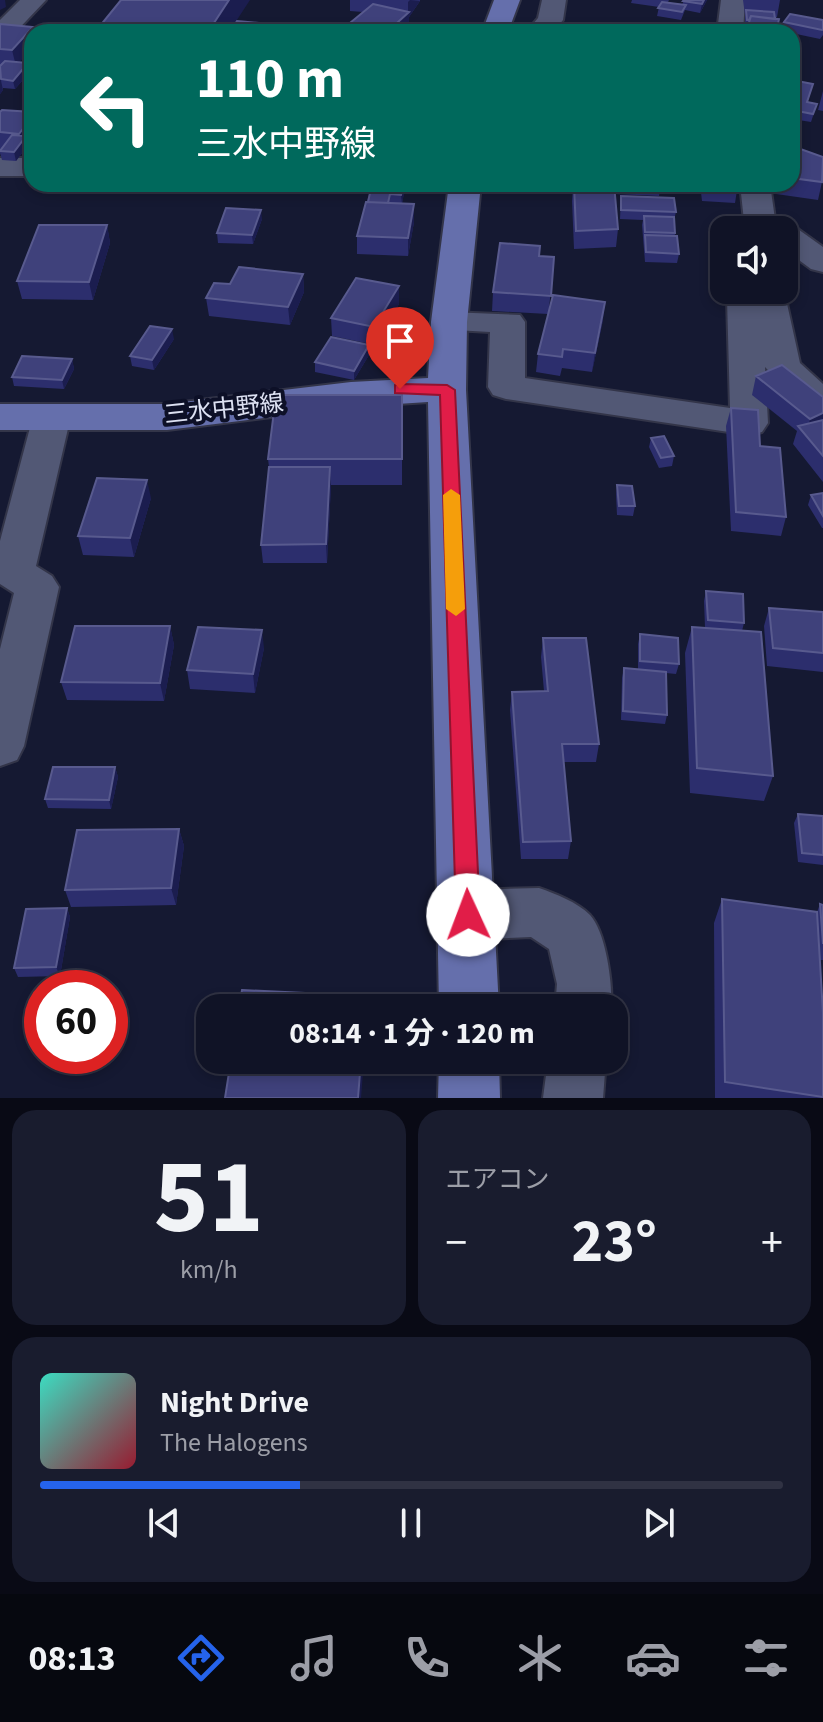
<!DOCTYPE html>
<html lang="ja">
<meta charset="utf-8">
<style>
:root{--surface:#101326;--page:#191c2e;--text:#f1f3f6;--muted:#9c9ea7;--line:#303243;--accent:#2563eb}
body{margin:0;font-family:"Source Sans 3","Noto Sans JP",sans-serif;background:var(--page);color:var(--text);height:100vh;display:flex;flex-direction:column;font-size:30px;white-space:nowrap}
*{box-sizing:border-box;margin:0}
p{font-size:26px;color:var(--muted)}
.icon{flex:none;width:44px;height:44px;fill:none;stroke:currentColor;stroke-width:2;stroke-linecap:round;stroke-linejoin:round}
.map{position:relative;height:1098px;overflow:hidden}
.side{display:flex;flex-direction:column;gap:12px;padding:12px;background:#090a15;flex:1}
.side>*{flex:none}
.top-card{position:absolute;left:24px;top:24px;width:776px;height:168px;border-radius:24px;box-shadow:0 4px 12px #0003,0 0 0 2px var(--line);background:#00695c;color:#fff;overflow:hidden}
.buttons{position:absolute;left:710px;top:216px;display:grid;gap:16px}
.buttons a{display:grid;place-items:center;width:88px;height:88px;border-radius:16px;background:var(--surface);box-shadow:0 4px 12px #0003,0 0 0 2px var(--line);font-size:40px}
.speed{position:absolute;left:24px;top:970px;display:flex;gap:16px;font-size:40px;font-weight:700;text-align:center}
.speed>*{display:grid;place-content:center;width:104px;height:104px;border-radius:50%;background:var(--surface);box-shadow:0 4px 12px #0003,0 0 0 2px var(--line);line-height:1}
.speed .limit{border:12px solid #d22;background:#fff;color:#111}
.pin{position:absolute;display:grid;place-items:center;width:68px;height:68px;color:#fff;margin:-82px -34px;border-radius:50% 50% 50% 0;rotate:-45deg;box-shadow:0 0 8px #0007}
.pin .icon{rotate:45deg}
.me{position:absolute;width:88px;margin:-44px;rotate:358deg;stroke-linejoin:round;filter:drop-shadow(0 0 6px #0008)}
.turn{display:flex;align-items:center;gap:28px;height:168px;padding:0 40px;font-size:36px}
.turn .icon{width:104px;height:104px;stroke-width:2.5}
.turn b{display:block;font-size:56px;line-height:68px}
.big{font-size:60px;font-weight:700;line-height:1.1}
.side .widget{flex:1;display:flex;flex-direction:column;justify-content:center;gap:12px;min-width:0;padding:0 28px;border-radius:24px;background:var(--page)}
.side .dial{align-items:center;gap:0}
.dial b{font-size:104px;line-height:1}
.song{display:flex;align-items:center;gap:24px}
.cover{width:96px;height:96px;border-radius:12px;background:linear-gradient(135deg,hsl(170 70% 55%),hsl(350 70% 35%))}
.played{height:8px;border-radius:4px;background:linear-gradient(90deg,var(--accent) 35%,var(--line) 35%)}
.keys{display:flex;justify-content:space-around;direction:ltr}
.heat{display:flex;justify-content:space-between;align-items:center;font-size:44px;direction:ltr}
.side .tiles{flex:1;display:grid;gap:12px;grid-template-columns:1fr 1fr}
.widget:last-child{grid-column:span 2}
.trip{position:absolute;left:196px;top:994px;width:432px;height:80px;border-radius:24px;background:var(--surface);box-shadow:0 4px 12px #0003,0 0 0 2px var(--line);font-weight:700;line-height:80px;text-align:center}
.dock{display:flex;height:128px;justify-content:space-around;align-items:center;background:#06080f;color:var(--muted)}
.dock .icon{width:56px;height:56px}
.dock .active{color:var(--accent)}
.dock b{font-size:36px;color:var(--text)}
.map>svg:first-child{display:block}
.lines{fill:none;stroke-linecap:round;stroke-linejoin:round}
.minor-casing{stroke:#333549;stroke-width:4}
.major-casing{stroke:#333549;stroke-width:4}
.minor{fill:#525875;fill-rule:evenodd}
.major{fill:#656fac;fill-rule:evenodd}
.wall{fill:#2c2e6d}
.shaded-wall{fill:#1b1d4f}
.building{fill:#3f417b;stroke:#585a8e;stroke-width:2}
.route{fill:#e11d48;stroke:#92132f;stroke-width:2}
.slow{fill:#f59e0b}
.labels{text-anchor:middle;dominant-baseline:central;stroke-width:8;stroke-linejoin:round;paint-order:stroke}
.street-label{font-size:24px;fill:#dde1f2;stroke:#0d1027}
</style>
<div class="map">
<svg width="823" height="1098" viewBox="0 0 823 1098">
<rect width="100%" height="100%" fill="#151932"/>
<g class="lines">
<defs>
<path id="minor" d="M20,0H46L9,39L0,42V20Z
M542,0H566L563,20L553,32H526L538,18Z
M721,0H745L743,32H717Z
M0,158H32V176H0Z
M740,184H770L776,226L795,227L823,247V272L811,269L784,249V230H745Z
M735,290H784L800,363L823,384V417L810,414L765,367L768,423L762,432L749,435L506,399L493,395L488,387L490,332L437,329L432,322L437,315L449,312L520,315L525,322V378L730,408L727,298Z
M51,408L64,411L70,420L36,566L52,576L59,587L24,746L17,760L0,766V649L14,593L0,584V541L32,420L38,411Z
M539,888C556,894 577,902 590,915C606,932 613,985 611,1008H555L557,984L549,949L531,937L468,940L449,932L441,915L449,898L468,890Z
M548,1060H606L603,1098H543Z"/>
<path id="major" d="M494,0H520L508,32H482Z
M449,184H481L467,322L466,390L499,1008H439L428,402L351,407L167,430H0V404H167L351,382L428,378L431,322Z
M439,1060H499L500,1098H438Z"/>
</defs>
<use href="#minor" class="minor-casing"/>
<use href="#major" class="major-casing"/>
<use href="#minor" class="minor"/>
<use href="#major" class="major"/>
</g>
<path class="wall" d="M350,0H420V1L409,17V28L405,32H339L363,12L350,11Z
M632,0H669L668,2L682,5L684,0H707L700,13L685,10L681,20L657,16L659,7L631,3Z
M743,0H780L777,17L745,28V15Z
M823,20V35L820,39L782,31L784,22Z
M0,24L32,32V48L19,62L30,72L15,89L3,88V90L0,94L1,65H0Z
M792,80L808,102L817,104L811,122L792,119Z
M823,91V111L818,110Z
M0,112L26,136L28,145L16,161L2,160L0,153Z
M792,146L822,182L818,200L769,193L770,184H792Z
M372,184H425L424,188L405,187L402,204L414,222L408,256L357,254V236Z
M543,184H661L659,196L615,194L618,229L616,247L574,249L572,201L573,186L543,185Z
M700,184H738L735,203L702,201Z
M621,196L676,212L674,220L675,236L679,254L677,263L645,262L642,225L643,220L620,219Z
M262,219L253,244L218,243L217,233Z
M107,225L110,243L93,300L22,299L17,281Z
M539,256L554,257L549,309L603,320L592,372L562,368L560,376L536,372L538,354L548,314L492,311L493,292Z
M303,274L304,292L290,325L209,316L206,298L230,284Z
M399,286V304L375,345L332,336L331,318Z
M174,339L154,370L132,366L130,356Z
M369,345V355L354,380L315,372V362Z
M72,359L74,369L64,389L14,386L12,377Z
M756,376L823,397V482L793,444L797,431L752,395Z
M402,395V485H331L327,563H263L261,545L269,467L268,459Z
M731,408L760,446L786,517L781,536L731,531L726,426Z
M651,438L674,456L672,466L659,468L649,447Z
M617,485L635,506L633,516L617,515L616,495Z
M823,493V528H822L808,505L811,495Z
M151,498L134,557L83,555L78,536Z
M706,591L744,623L742,631L773,776L764,801L690,793L685,653L692,627L705,628L704,601Z
M769,608L823,612V672L767,666L764,626Z
M170,626L174,645L164,701L67,700L61,682Z
M640,634L679,664L676,674L666,673L667,715L665,724L621,720L622,678L624,668L638,669V644Z
M543,638L599,744L596,762H563L571,841L568,859H521L510,710L512,692L544,691L541,657Z
M264,648L255,693L190,689L187,670Z
M115,767L118,777L111,809L48,808L45,799Z
M798,814L823,816V865L798,862L794,823Z
M179,829L184,846L176,905L71,907L65,890Z
M722,899L817,912L820,904L823,905V960H820L823,1013V1098H715L714,923Z
M67,908L70,917L60,976L18,977L14,968Z"/>
<path class="shaded-wall" d="M0,0H5L6,7L0,10Z
M229,0H250L229,32H208Z
M410,0L420,1L409,17V28L405,32H387L408,13V2Z
M704,0H707L700,13L702,4Z
M33,27L34,32H32V48L16,66L12,50Z
M28,63L30,72L15,89L13,81Z
M0,76L3,90L0,94Z
M32,117V129L26,136L28,145L16,161L14,152L21,143L19,134Z
M404,184H405V187L402,204L401,195Z
M414,204V222L408,256V238Z
M261,210L262,219L253,244L252,235Z
M107,225L110,243L93,300L89,282Z
M303,274L304,292L290,325L288,307Z
M399,286V304L375,345L374,327Z
M605,302L603,320L592,372L595,353Z
M172,329L174,339L154,370L152,360Z
M369,345V355L354,380V371Z
M72,359L74,369L64,389L62,380Z
M823,413V429L806,435L810,419Z
M330,467L331,486L327,563L326,544Z
M147,480L151,498L134,557L130,538Z
M170,626L174,645L164,701L160,683Z
M262,630L264,648L255,693L253,674Z
M115,767L118,777L111,809L109,800Z
M179,829L184,846L176,905L171,888Z
M67,908L70,917L60,976L56,967Z
M361,1060H364L361,1098H358Z"/>
<path class="building" d="M121,0H229L208,32H95Z
M684,0H704L702,4L683,1Z
M662,2L686,5L682,12L658,8Z
M373,4L409,12L387,32H339Z
M746,10L774,12L775,19L751,16L749,20H747Z
M790,14L823,20V29L822,30L784,22Z
M751,16L779,19L776,32H746Z
M237,21L270,24L267,29L233,27Z
M0,24L33,27L12,50L0,49Z
M228,26L297,32H224Z
M565,28L591,32H562Z
M5,61L28,63L13,81L1,79L0,66Z
M792,80L813,84L807,102L817,104L813,114L792,110Z
M2,110L32,112V117L19,134L0,132V112Z
M12,135L26,136L14,152L0,151Z
M792,146L823,157L822,182L792,178Z
M372,184H404L401,195L390,194L388,203L368,202Z
M574,184H614L618,229L576,231Z
M621,196L674,198L676,212L621,210Z
M366,202L414,204L408,238L357,236Z
M226,208L261,210L252,235L217,233Z
M644,216L674,217L675,233L645,232Z
M39,225H107L89,282L17,281Z
M645,235L677,236L679,254L646,252Z
M500,243L540,246L539,256L554,257L551,296L493,292Z
M239,267L303,274L288,307L206,298L214,283L230,284Z
M356,278L399,286L374,327L331,318Z
M553,295L605,302L595,353L563,349L562,357L538,354Z
M150,326L172,329L152,360L130,356Z
M331,337L369,345L354,371L315,362Z
M22,356L72,359L62,380L12,377Z
M782,365L823,397V413L810,419L756,376Z
M276,395H402V459H268Z
M731,408L758,410L760,446L780,448L786,517L736,512Z
M823,420V456L798,426Z
M664,436L674,456L661,458L651,438Z
M269,467H330L326,544L261,545Z
M97,478L147,480L130,538L78,536Z
M617,485L632,486L635,506H619Z
M823,493V516L811,495Z
M706,591L743,594L744,623L708,620Z
M769,608L823,612V653L773,648Z
M75,626H170L160,683L61,682Z
M198,627L262,630L253,674L187,670Z
M692,627L761,632L773,776L697,768Z
M640,634L678,638L679,664L640,661Z
M543,638H586L599,744H562L571,841L523,842L512,692L548,691Z
M624,668L666,672L667,715L623,711Z
M53,767H115L109,800L45,799Z
M798,814L823,816V855L802,853Z
M179,829L171,888L65,890L77,830Z
M722,899L817,912L823,1013V1097L725,1082Z
M820,904L823,905V944Z
M67,908L56,967L14,968L26,909Z
M242,990L325,994L324,1008H239Z
M231,1060H361L358,1098H225Z"/>
<path class="route" d="M400,384L447,385L455,390L480,915L476,923L468,926L460,923L456,915L440,395L395,393V385Z"/>
<path class="slow" d="M451,489L460,495L465,609L456,616L446,609L443,495Z"/>
<g class="labels">
<g class="street-label">
<text transform="translate(224 409) rotate(-6)">三水中野線</text>
</g>
</g>
</svg>
<div class="buttons">
<a><svg class="icon" aria-label="sound" viewBox="0 0 24 24"><path d="M4 9h4l5-4v14l-5-4H4zM17 9q2 3 0 6"/></svg></a>
</div>
<div class="speed"><div class="limit">60</div></div>
<div class="pin" style="left:400px;top:389px;background:#d93025"><svg class="icon" aria-label="arrive" viewBox="0 0 24 24"><path d="M6 21V4h12l-3 4 3 4H6"/></svg></div>
<svg class="me" style="left:468px;top:915px" viewBox="-20 -20 40 40"><circle r="19" fill="#fff"/><path d="M0-13L10 11 0 6-10 11z" fill="#e11d48"/></svg>
<div class="trip">08:14 · 1 分 · 120 m</div>
<div class="top-card">
<div class="turn"><svg class="icon" aria-label="left" viewBox="0 0 24 24"><path d="M17 20v-9H6M10 6l-5 5 5 5"/></svg><div><b>110 m</b>三水中野線</div></div>
</div>
</div>
<section class="side">
<div class="tiles">
<div class="widget dial"><b>51</b><p>km/h</p></div>
<div class="widget"><p>エアコン</p>
<div class="heat"><a>−</a><b class="big">23°</b><a>+</a></div>
</div>
<div class="widget">
<div class="song"><i class="cover"></i><div><b>Night Drive</b><p>The Halogens</p></div></div>
<div class="played"></div>
<div class="keys"><svg class="icon" aria-label="previous" viewBox="0 0 24 24"><path d="M18 5L8 12l10 7zM5 5v14"/></svg><svg class="icon" aria-label="pause" viewBox="0 0 24 24"><path d="M8 5v14M16 5v14"/></svg><svg class="icon" aria-label="next" viewBox="0 0 24 24"><path d="M6 5l10 7-10 7zM19 5v14"/></svg></div>
</div>
</div>
</section>
<nav class="dock">
<b>08:13</b>
<svg class="icon active" aria-label="directions" viewBox="0 0 24 24"><path d="M12 3l9 9-9 9-9-9zM9 14v-3h6M13 9l2 2-2 2"/></svg>
<svg class="icon" aria-label="music" viewBox="0 0 24 24"><path d="M9 18V5l10-2v13"/><circle cx="6" cy="18" r="3"/><circle cx="16" cy="16" r="3"/></svg>
<svg class="icon" aria-label="phone" viewBox="0 0 24 24"><path d="M5 4h4l2 5-3 2q2 4 5 5l2-3 5 2v4C11 20 4 13 5 4z"/></svg>
<svg class="icon" aria-label="climate" viewBox="0 0 24 24"><path d="M12 3v18M4 7l16 10M4 17L20 7"/></svg>
<svg class="icon" aria-label="car" viewBox="0 0 24 24"><path d="M5 17H2v-5l4-1 3-4h7l3 4 3 1v5h-3M9 17h6M6 11h13"/><circle cx="7" cy="17" r="2"/><circle cx="17" cy="17" r="2"/></svg>
<svg class="icon" aria-label="filters" viewBox="0 0 24 24"><path d="M4 7h16M4 17h16"/><circle cx="9" cy="7" r="2"/><circle cx="15" cy="17" r="2"/></svg>
</nav>
